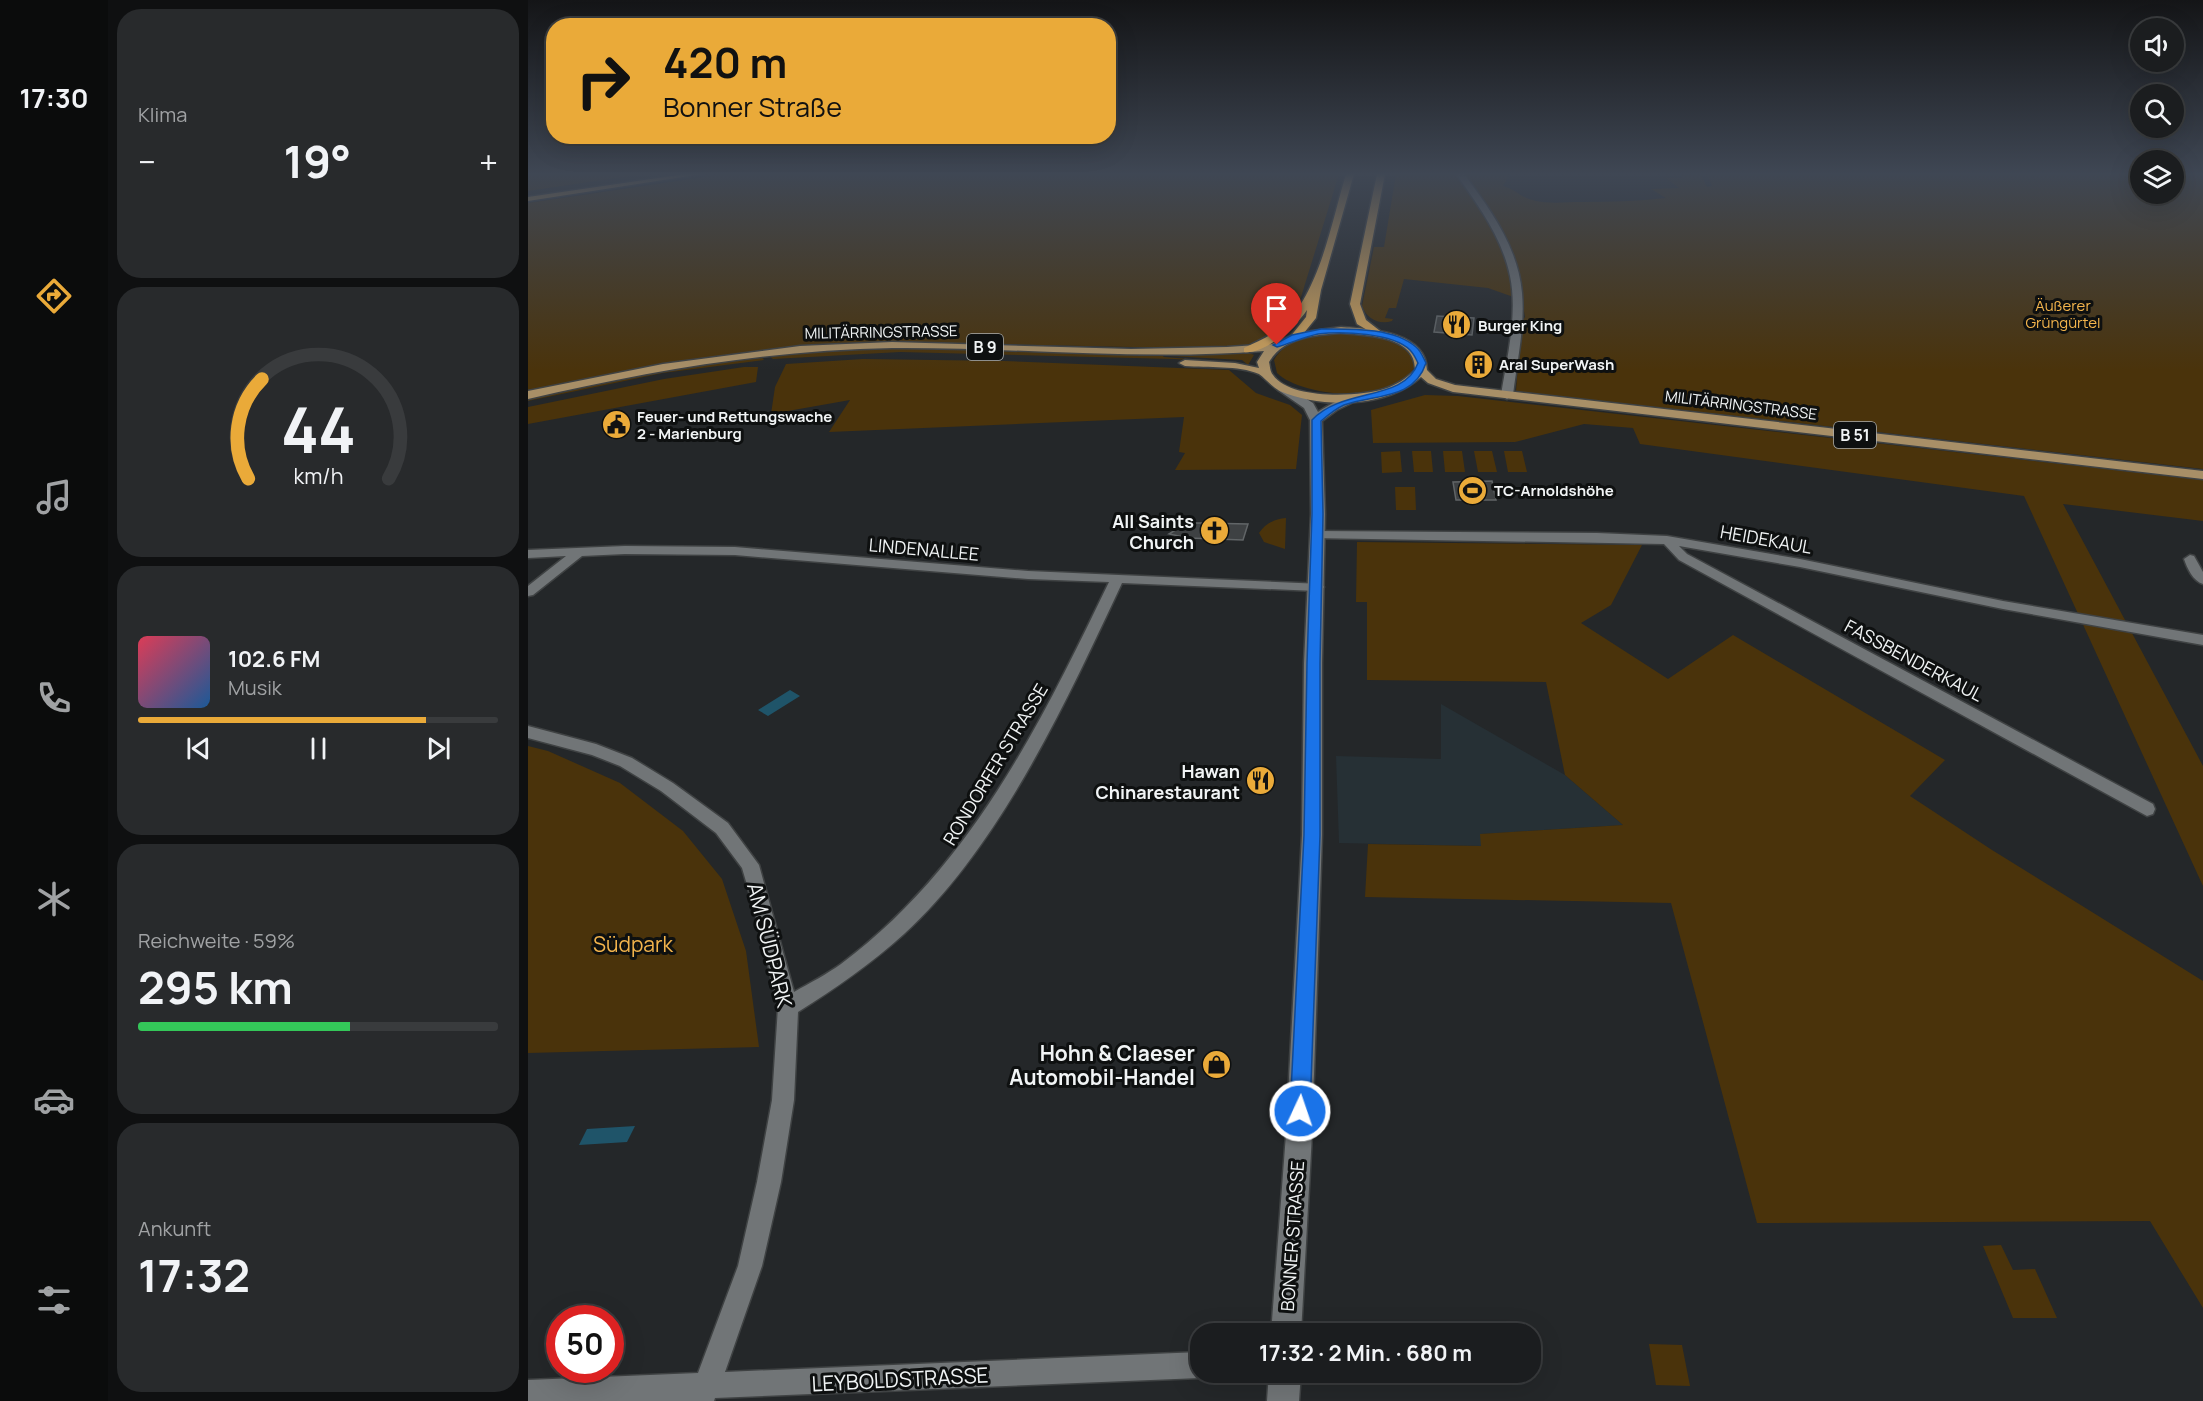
<!DOCTYPE html>
<html lang="de">
<meta charset="utf-8">
<style>
:root{--surface:#1b1d1f;--page:#282a2c;--text:#f1f3f6;--muted:#a0a2a4;--line:#393b3d;--accent:#eaaa39}
body{margin:0;font-family:Manrope,sans-serif;background:var(--page);color:var(--text);height:100vh;display:flex;flex-direction:column;font-size:22px;white-space:nowrap}
*{box-sizing:border-box;margin:0}
p{font-size:20px;color:var(--muted)}
.icon{flex:none;width:33px;height:33px;fill:none;stroke:currentColor;stroke-width:2;stroke-linecap:round;stroke-linejoin:round}
.map{position:relative;flex:1;overflow:hidden}
.side{display:flex;flex-direction:column;gap:9px;padding:9px;background:#0f1011;width:420px}
.side>*{flex:none}
.hud{position:absolute;left:18px;top:18px;width:570px;height:126px;border-radius:24px;box-shadow:0 6px 24px #0002,0 0 0 2px var(--line);background:#eaaa39;color:#111;overflow:hidden}
.tools{position:absolute;left:1602px;top:18px;display:grid;gap:12px}
.tools a{display:grid;place-items:center;width:54px;height:54px;border-radius:50%;background:var(--surface);box-shadow:0 6px 24px #0002,0 0 0 2px var(--line);font-size:30px}
.speed{position:absolute;left:18px;top:1305px;display:flex;gap:12px;font-size:30px;font-weight:700;text-align:center}
.speed>*{display:grid;place-content:center;width:78px;height:78px;border-radius:50%;background:var(--surface);box-shadow:0 6px 24px #0002,0 0 0 2px var(--line);line-height:1}
.speed .limit{border:9px solid #d22;background:#fff;color:#111}
.pin{position:absolute;display:grid;place-items:center;width:51px;height:51px;color:#fff;margin:-62px -26px;border-radius:50% 50% 50% 0;rotate:-45deg;box-shadow:0 0 6px #0007}
.pin .icon{rotate:45deg}
.me{position:absolute;width:66px;margin:-33px;rotate:3deg;stroke-linejoin:round;filter:drop-shadow(0 0 4px #0008)}
.turn{display:flex;align-items:center;gap:21px;height:126px;padding:0 18px;font-size:27px}
.turn .icon{width:78px;height:78px;stroke-width:2.5}
.turn b{display:block;font-size:42px;line-height:51px}
.big{font-size:45px;font-weight:700;line-height:1.1}
.side .card{flex:1;display:flex;flex-direction:column;justify-content:center;gap:9px;min-width:0;padding:0 21px;border-radius:24px;background:var(--page)}
.side .dial{align-items:center;gap:0}
.dial svg{height:156px;overflow:visible;fill:none;stroke:var(--line);stroke-width:7;stroke-linecap:round;text-anchor:middle}
.dial text{fill:var(--text);stroke:none}
.song{display:flex;align-items:center;gap:18px}
.cover{width:72px;height:72px;border-radius:9px;background:linear-gradient(135deg,hsl(350 70% 55%),hsl(210 70% 35%))}
.played{height:6px;border-radius:3px;background:linear-gradient(90deg,var(--accent) 80%,var(--line) 80%)}
.keys{display:flex;justify-content:space-around;direction:ltr}
.heat{display:flex;justify-content:space-between;align-items:center;font-size:33px;direction:ltr}
.charge{height:9px;border-radius:4px;background:linear-gradient(90deg,#34c759 59%,var(--line) 0)}
.trip{position:absolute;left:662px;top:1323px;width:351px;height:60px;border-radius:24px;background:var(--surface);box-shadow:0 6px 24px #0002,0 0 0 2px var(--line);font-weight:700;line-height:60px;text-align:center}
main{display:flex;flex:1;min-height:0}
.menu{display:flex;flex-direction:column;width:108px;justify-content:space-around;align-items:center;background:#0b0c0c;color:var(--muted)}
.menu .icon{width:42px;height:42px}
.menu .selected{color:var(--accent)}
.menu b{font-size:27px;color:var(--text)}
.map>svg:first-child{display:block}
.built{fill:#263035}
.green{fill:#4a330b}
.water{fill:#1f5469}
.building{fill:#3e4143;stroke:#616567;stroke-width:1.5}
.lines{fill:none;stroke-linecap:round;stroke-linejoin:round}
.street-casing{stroke:#3f4243;stroke-width:3}
.secondary-casing{stroke:#3f4243;stroke-width:3}
.primary-casing{stroke:#3f4243;stroke-width:3}
.highway-casing{stroke:#3f4243;stroke-width:3}
.street{fill:#717577;fill-rule:evenodd}
.secondary{fill:#717577;fill-rule:evenodd}
.primary{fill:#a88f67;fill-rule:evenodd}
.highway{fill:#cda15c;fill-rule:evenodd}
.route{fill:#1a73e8;stroke:#114b97;stroke-width:1.5}
.labels{text-anchor:middle;dominant-baseline:central;stroke-width:6;stroke-linejoin:round;paint-order:stroke}
.far-park-label{font-size:15px;fill:#f3b44c;stroke:#0e1010}
.far-poi-label{font-size:15px;font-weight:bold;fill:#f1f4f5;stroke:#0e1010;text-anchor:start}
.far-street-label{font-size:15px;fill:#f1f4f5;stroke:#0e1010}
.shield{fill:#0e1010;stroke:#adb0b0;stroke-width:1.5}
.shield-label{font-size:16px;font-weight:bold;fill:#f1f4f5}
.poi-label{font-size:18px;font-weight:bold;fill:#f1f4f5;stroke:#0e1010;text-anchor:end}
.street-label{font-size:18px;fill:#f1f4f5;stroke:#0e1010}
.near-park-label{font-size:21px;fill:#f3b44c;stroke:#0e1010}
.near-street-label{font-size:21px;fill:#f1f4f5;stroke:#0e1010}
.near-poi-label{font-size:21px;font-weight:bold;fill:#f1f4f5;stroke:#0e1010;text-anchor:end}
</style>
<main>
<nav class="menu">
<b>17:30</b>
<svg class="icon selected" aria-label="directions" viewBox="0 0 24 24"><path d="M12 3l9 9-9 9-9-9zM9 14v-3h6M13 9l2 2-2 2"/></svg>
<svg class="icon" aria-label="music" viewBox="0 0 24 24"><path d="M9 18V5l10-2v13"/><circle cx="6" cy="18" r="3"/><circle cx="16" cy="16" r="3"/></svg>
<svg class="icon" aria-label="phone" viewBox="0 0 24 24"><path d="M5 4h4l2 5-3 2q2 4 5 5l2-3 5 2v4C11 20 4 13 5 4z"/></svg>
<svg class="icon" aria-label="climate" viewBox="0 0 24 24"><path d="M12 3v18M4 7l16 10M4 17L20 7"/></svg>
<svg class="icon" aria-label="car" viewBox="0 0 24 24"><path d="M5 17H2v-5l4-1 3-4h7l3 4 3 1v5h-3M9 17h6M6 11h13"/><circle cx="7" cy="17" r="2"/><circle cx="17" cy="17" r="2"/></svg>
<svg class="icon" aria-label="filters" viewBox="0 0 24 24"><path d="M4 7h16M4 17h16"/><circle cx="9" cy="7" r="2"/><circle cx="15" cy="17" r="2"/></svg>
</nav>
<section class="side">
<div class="card"><p>Klima</p>
<div class="heat"><a>−</a><b class="big">19°</b><a>+</a></div>
</div>
<div class="card dial"><svg viewBox="0 0 100 80">
<path d="M14 69A42 42 0 1 1 86 69"/>
<path d="M14 69A42 42 0 0 1 21 18" stroke="#eaaa39"/>
<text x="50" y="56" font-size="32" font-weight="700">44</text>
<text x="50" y="72" font-size="11">km/h</text>
</svg></div>
<div class="card">
<div class="song"><i class="cover"></i><div><b>102.6 FM</b><p>Musik</p></div></div>
<div class="played"></div>
<div class="keys"><svg class="icon" aria-label="previous" viewBox="0 0 24 24"><path d="M18 5L8 12l10 7zM5 5v14"/></svg><svg class="icon" aria-label="pause" viewBox="0 0 24 24"><path d="M8 5v14M16 5v14"/></svg><svg class="icon" aria-label="next" viewBox="0 0 24 24"><path d="M6 5l10 7-10 7zM19 5v14"/></svg></div>
</div>
<div class="card"><p>Reichweite · 59%</p><b class="big">295 km</b><div class="charge"></div></div>
<div class="card"><p>Ankunft</p><b class="big">17:32</b></div>
</section>
<div class="map">
<svg width="1675" height="1401" viewBox="0 0 1675 1401">
<rect width="100%" height="100%" fill="#242729"/>
<path class="built" d="M913,704L1037,775L1095,825L953,834V846L811,843L808,756L913,759Z"/>
<path class="green" d="M0,174H115L0,191Z
M197,174H811L769,310L746,336L725,346L709,348H650L373,342L305,344L165,360L0,392V203Z
M868,174H979L981,175L975,186C989,190 991,197 1008,201C1022,204 1039,202 1054,202C1082,202 1110,201 1138,198L1123,189L1151,188L1138,178H1155L1157,180L1153,175H1173L1179,187L1184,186L1179,174H1612V194H1646V174H1675V469L988,391L993,323L997,317L994,300L960,288L876,279L868,308H861L857,318L865,319L864,321C851,325 839,319 834,306L846,247H856Z
M804,333C833,333 870,334 887,361C884,407 775,399 749,373L746,360C758,339 782,336 804,333Z
M416,348L631,353L636,357L713,363L646,359L372,352L245,359L240,355L321,349Z
M636,353H721L726,355L720,365L714,360L642,356Z
M233,356L236,360L135,373L0,401V398L107,375Z
M335,359L476,361L701,370L728,393L762,405L774,415L768,469L647,470L657,453L651,452L656,417L301,432L322,400L243,414L247,387L258,364Z
M216,367H230L228,382L0,424V407L136,379Z
M897,395L930,396L1675,480V521L1535,504L1675,766V886L1496,496L1112,444L1105,428L1056,424L987,442L845,443L843,410Z
M872,451L874,472L854,473L853,452Z
M884,451H903L905,472H886Z
M915,451H934L937,472H917Z
M946,451H964L969,472H950Z
M976,451H994L999,472H980Z
M867,487H887L888,510H868Z
M758,518L757,549L736,542L731,533C738,523 747,519 758,518Z
M829,542L1114,545L1083,605L1053,623L1140,679L1205,635L1417,760L1382,796L1464,850L1675,981V1308L1622,1221L1229,1223L1143,903L837,897L840,844L953,846L952,834L1095,825L1037,775L1018,682L839,680V602H828Z
M0,746L20,751L92,783L155,831L194,879L218,951L231,1047L0,1053Z
M1473,1245L1485,1270L1507,1269L1529,1318H1485L1455,1246Z
M1121,1344L1154,1345L1162,1386L1128,1385Z"/>
<path class="water" d="M262,690L272,696L240,716L230,710Z
M107,1126L99,1142L51,1145L59,1129Z"/>
<path class="building" d="M909,316L946,318L944,335L906,332Z
M964,481L968,500H928L925,482Z
M665,523H674L720,524L715,540L660,538L641,534L657,524Z"/>
<g class="lines">
<defs>
<path id="street" d="M789,531L1069,533L1139,536L1272,559L1475,601L1675,635V645L1475,609L1272,567L1151,546L1159,554L1625,804L1627,809L1625,814L1619,816L1151,560L1136,544L785,538L783,535Z
M97,546L207,547L500,571L794,584L796,587L794,590L789,591L594,583C539,700 473,845 376,934C343,964 308,988 270,1012L266,1100L253,1182L234,1266L197,1372L672,1352V1372H682L681,1374L672,1378L187,1398L186,1401H0V1380L170,1373L210,1266L229,1182L244,1100L250,1007L230,922L214,868L188,833L133,791L92,766L64,755L0,738V726L68,744L104,758L145,783L200,823L231,865L266,992C282,983 299,974 313,964C442,868 513,723 581,582L500,579L207,555L97,554L54,556L5,595L0,596V586L38,556L0,558V550Z
M1662,555L1666,556L1675,572V584C1665,581 1659,568 1656,559Z"/>
<path id="secondary" d="M928,174H936C962,209 990,247 994,293C997,327 989,362 985,395L979,399L973,395C979,357 990,314 982,276C974,237 950,205 928,174Z
M754,384L785,403L790,412C802,404 814,398 828,394L834,398L809,410L794,421L797,514L794,663V835L784,1134L773,1334H743L758,1134L774,835L776,663L783,514L782,420L776,408L750,390V386Z
M741,1372H773L771,1401H739Z"/>
<path id="primary" d="M813,327C842,329 898,331 899,370L908,379L927,385L1675,471V479L925,392L900,383L893,377C859,408 793,409 752,391C744,387 737,378 731,374C710,365 680,368 657,366L651,363L657,360L707,363L731,368L729,362L736,351C612,361 488,347 364,348C241,350 120,371 0,399V391L135,364L272,346L364,342L603,349L699,347L744,344L769,333ZM813,333C839,335 888,336 887,370C877,379 869,385 856,389C831,397 762,400 745,375C742,372 742,366 741,362C756,337 786,335 813,333Z"/>
<path id="highway" d="M157,174H174L0,201V197Z
M818,174H826L793,290L788,318L771,339H763L762,337L778,317L779,310C769,326 736,355 716,352V348C726,343 736,339 745,333C790,305 803,223 818,174Z
M849,174H857L832,304L838,320L856,334L851,337L829,324L822,304Z"/>
</defs>
<use href="#street" class="street-casing"/>
<use href="#secondary" class="secondary-casing"/>
<use href="#primary" class="primary-casing"/>
<use href="#highway" class="highway-casing"/>
<use href="#street" class="street"/>
<use href="#secondary" class="secondary"/>
<use href="#primary" class="primary"/>
<use href="#highway" class="highway"/>
</g>
<linearGradient id="sky" x2="0" y2="1"><stop stop-color="#141517"/><stop offset="0.47" stop-color="#3f4754"/><stop offset="1" stop-color="#3f4754" stop-opacity="0"/></linearGradient>
<rect width="1675" height="370" fill="url(#sky)"/>
<path class="route" d="M793,329C821,329 865,327 888,347C893,351 895,357 898,363C886,400 848,394 816,405C807,409 800,415 793,421L795,514L792,663V835L782,1111L779,1118L772,1121L765,1118L762,1111L776,835L779,663L784,514V420C815,387 876,402 890,363C888,359 886,354 882,350C865,333 814,331 790,334C776,337 763,343 749,347L745,345L764,335Z"/>
<defs>
<symbol id="restaurant-disc" viewBox="-11 -11 22 22"><circle r="9.5" fill="#eaaa39" stroke="#0e1010"/><path d="M-5-6h1v4h1v-4h1v4h1v-4h1v5L-1.5 .5V6h-2V.5L-5-1ZM5-6V6H3V1.5H1.5Q1.5-4 5-6Z" fill="#111"/></symbol>
<symbol id="building-disc" viewBox="-11 -11 22 22"><circle r="9.5" fill="#eaaa39" stroke="#0e1010"/><path d="M-4-6H4V6H1V3H-1V6H-4ZM-2.5-4.3h1.7v1.8h-1.7ZM.8-4.3h1.7v1.8H.8ZM-2.5-1h1.7V.8h-1.7ZM.8-1h1.7V.8H.8Z" fill="#111"/></symbol>
<symbol id="civic-disc" viewBox="-11 -11 22 22"><circle r="9.5" fill="#eaaa39" stroke="#0e1010"/><path d="M-.6-6.5H3V-4.5H.6V-3L4-1V1h2V6H-6V1h2V-1L-.6-3ZM-1.2 2.5V6h2.4V2.5Z" fill="#111"/></symbol>
<symbol id="stadium-disc" viewBox="-11 -11 22 22"><circle r="9.5" fill="#eaaa39" stroke="#0e1010"/><path d="M0-5a6.5 5 0 1 0 0 10a6.5 5 0 1 0 0-10ZM-3.5-1.8h7v3.6h-7Z" fill="#111"/></symbol>
<symbol id="church-disc" viewBox="-11 -11 22 22"><circle r="9.5" fill="#eaaa39" stroke="#0e1010"/><path d="M-1.2-6h2.4v3.5h3.3v2.4h-3.3V6h-2.4V-.1h-3.3v-2.4h3.3Z" fill="#111"/></symbol>
<symbol id="shop-disc" viewBox="-11 -11 22 22"><circle r="9.5" fill="#eaaa39" stroke="#0e1010"/><path d="M-5-2.5h2.3a2.7 3.5 0 0 1 5.4 0H5L5.5 6h-11ZM-1.5-2.5h3a1.5 2.3 0 0 0-3 0Z" fill="#111"/></symbol>
</defs>
<g fill-rule="evenodd">
<use href="#restaurant-disc" x="912" y="308" width="33" height="33"/>
<use href="#building-disc" x="934" y="348" width="33" height="33"/>
<use href="#civic-disc" x="72" y="408" width="33" height="33"/>
<use href="#stadium-disc" x="928" y="474" width="33" height="33"/>
<use href="#church-disc" x="670" y="514" width="33" height="33"/>
<use href="#restaurant-disc" x="716" y="764" width="33" height="33"/>
<use href="#shop-disc" x="672" y="1048" width="33" height="33"/>
</g>
<g class="labels">
<g class="far-park-label">
<text x="1535" y="305">Äußerer<tspan x="1535" dy="17">Grüngürtel</tspan></text>
</g>
<g class="far-poi-label">
<text x="950" y="325">Burger King</text>
<text x="971" y="364">Aral SuperWash</text>
<text x="109" y="416">Feuer- und Rettungswache<tspan x="109" dy="17">2 - Marienburg</tspan></text>
<text x="966" y="490">TC-Arnoldshöhe</text>
</g>
<g class="far-street-label">
<text transform="translate(353 332) rotate(-1)">MILITÄRRINGSTRASSE</text>
<text transform="translate(1213 405) rotate(7)">MILITÄRRINGSTRASSE</text>
</g>
<g class="shield">
<rect x="439" y="334" width="36" height="26" rx="4.5"/>
<rect x="1306" y="422" width="42" height="26" rx="4.5"/>
</g>
<g class="shield-label">
<text x="457" y="347">B 9</text>
<text x="1327" y="435">B 51</text>
</g>
<g class="poi-label">
<text x="666" y="521">All Saints<tspan x="666" dy="21">Church</tspan></text>
<text x="712" y="771">Hawan<tspan x="712" dy="21">Chinarestaurant</tspan></text>
</g>
<g class="street-label">
<text transform="translate(1238 539) rotate(10)">HEIDEKAUL</text>
<text transform="translate(396 549) rotate(5)">LINDENALLEE</text>
<text transform="translate(1386 660) rotate(28)">FASSBENDERKAUL</text>
<text transform="translate(467 764) rotate(-59)">RONDORFER STRASSE</text>
<text transform="translate(764 1236) rotate(-86)">BONNER STRASSE</text>
</g>
<g class="near-park-label">
<text x="105" y="944">Südpark</text>
</g>
<g class="near-street-label">
<text transform="translate(242 945) rotate(76)">AM SÜDPARK</text>
<text transform="translate(372 1379) rotate(-3)">LEYBOLDSTRASSE</text>
</g>
<g class="near-poi-label">
<text x="667" y="1053">Hohn &amp; Claeser<tspan x="667" dy="24">Automobil-Handel</tspan></text>
</g>
</g>
</svg>
<div class="tools">
<a><svg class="icon" aria-label="sound" viewBox="0 0 24 24"><path d="M4 9h4l5-4v14l-5-4H4zM17 9q2 3 0 6"/></svg></a>
<a><svg class="icon" aria-label="search" viewBox="0 0 24 24"><circle cx="10" cy="10" r="6"/><path d="M15 15l6 6"/></svg></a>
<a><svg class="icon" aria-label="layers" viewBox="0 0 24 24"><path d="M12 4l9 5-9 5-9-5zM3 14l9 5 9-5"/></svg></a>
</div>
<div class="speed"><div class="limit">50</div></div>
<div class="pin" style="left:749px;top:345px;background:#d93025"><svg class="icon" aria-label="arrive" viewBox="0 0 24 24"><path d="M6 21V4h12l-3 4 3 4H6"/></svg></div>
<svg class="me" style="left:772px;top:1111px" viewBox="-20 -20 40 40"><circle r="17" fill="#1a73e8" stroke="#fff" stroke-width="3"/><path d="M0-11L8 9 0 5-8 9z" fill="#fff"/></svg>
<div class="trip">17:32 · 2 Min. · 680 m</div>
<div class="hud">
<div class="turn"><svg class="icon" aria-label="right" viewBox="0 0 24 24"><path d="M7 20v-9h11M14 6l5 5-5 5"/></svg><div><b>420 m</b>Bonner Straße</div></div>
</div>
</div>
</main>
